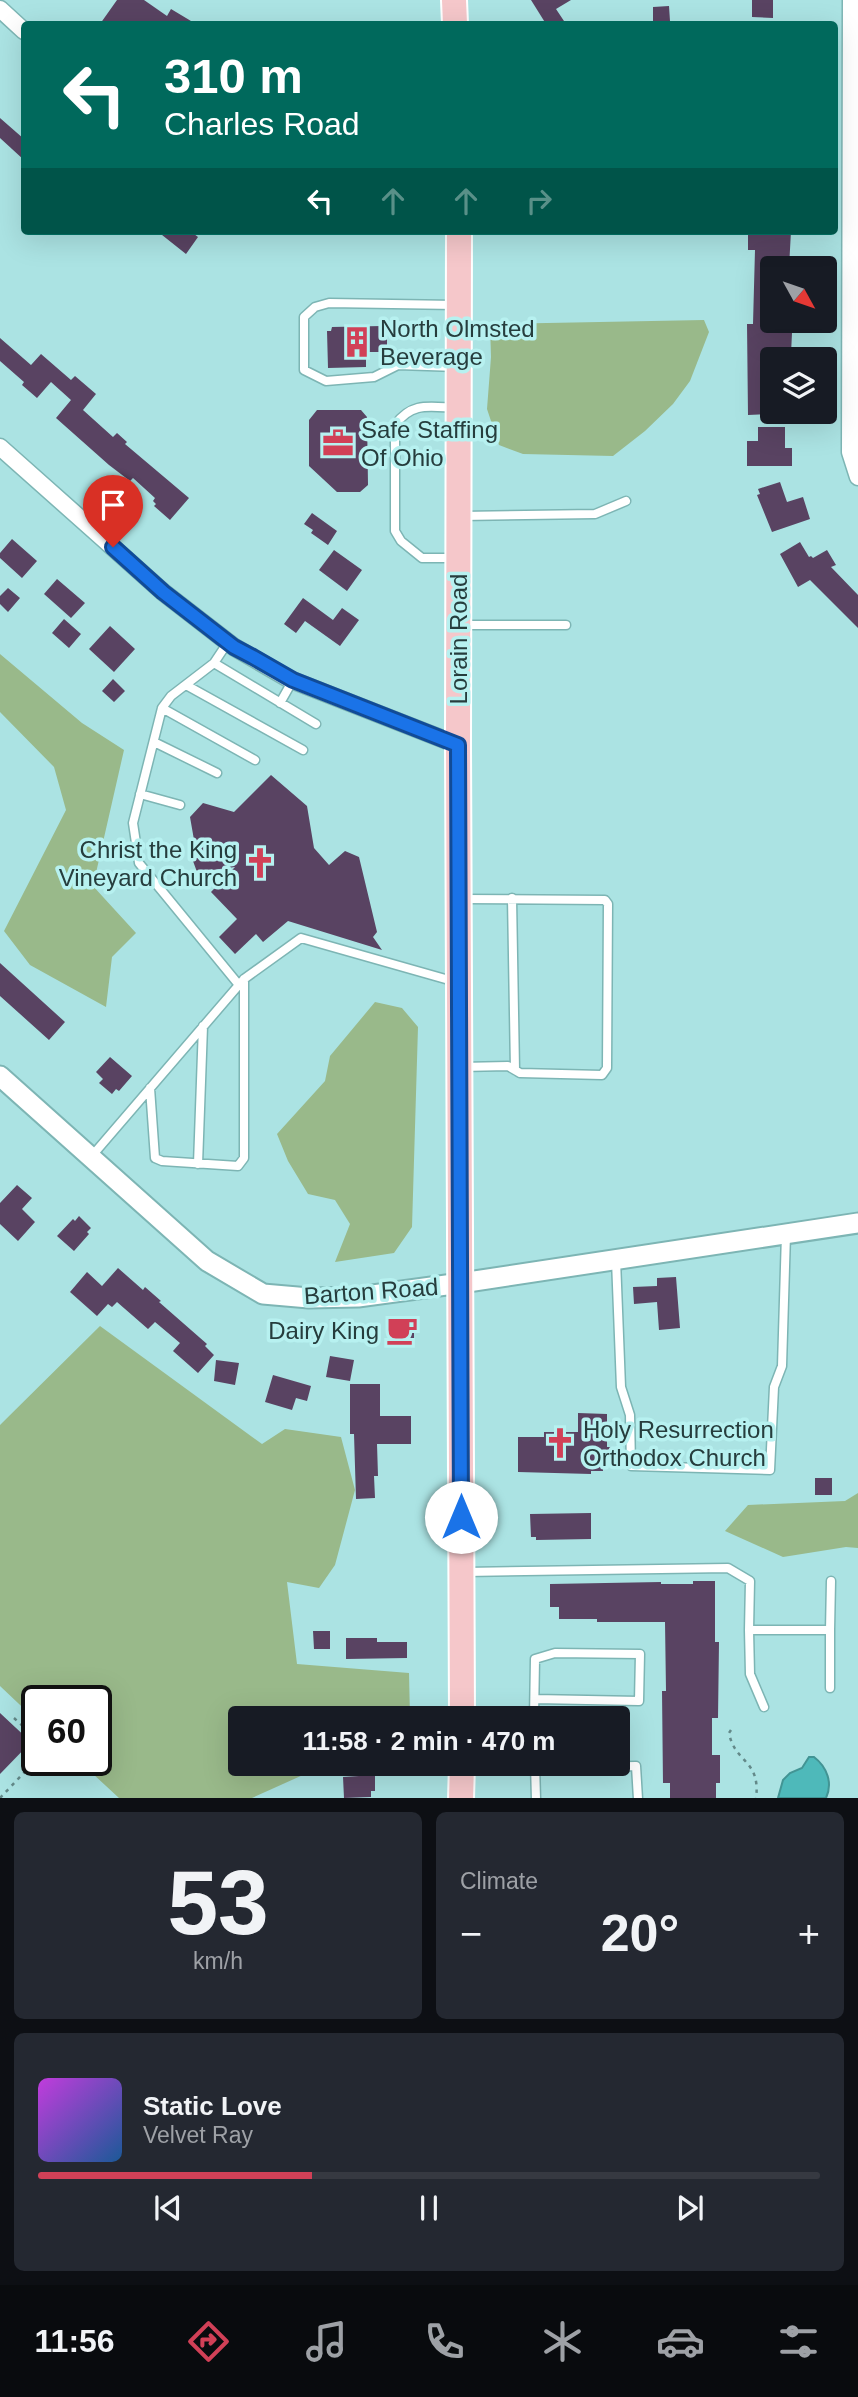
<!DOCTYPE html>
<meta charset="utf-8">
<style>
:root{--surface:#171b24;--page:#242831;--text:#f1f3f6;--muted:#9ea1a6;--line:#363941;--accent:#d14057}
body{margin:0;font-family:Helvetica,sans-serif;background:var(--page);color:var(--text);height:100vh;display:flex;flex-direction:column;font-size:26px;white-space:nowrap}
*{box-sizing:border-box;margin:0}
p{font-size:23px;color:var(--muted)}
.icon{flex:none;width:38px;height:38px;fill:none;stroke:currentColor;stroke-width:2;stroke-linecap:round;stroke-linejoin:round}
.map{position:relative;height:1798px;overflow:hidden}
.drawer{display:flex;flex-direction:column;gap:14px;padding:14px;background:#0d0f14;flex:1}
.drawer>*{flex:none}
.top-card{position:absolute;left:21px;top:21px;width:817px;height:214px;border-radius:7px;box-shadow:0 7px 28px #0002;background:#00695c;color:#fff;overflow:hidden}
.needle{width:46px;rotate:130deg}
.fabs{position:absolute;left:760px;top:256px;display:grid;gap:14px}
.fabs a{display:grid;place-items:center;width:77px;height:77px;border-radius:7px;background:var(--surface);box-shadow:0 7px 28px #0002;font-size:35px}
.speed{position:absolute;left:21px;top:1685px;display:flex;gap:14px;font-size:35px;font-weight:700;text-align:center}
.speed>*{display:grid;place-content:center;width:91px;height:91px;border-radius:50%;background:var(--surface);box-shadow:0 7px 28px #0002;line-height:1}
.speed .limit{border:4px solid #111;border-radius:10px;background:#fff;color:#111}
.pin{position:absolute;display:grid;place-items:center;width:60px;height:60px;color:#fff;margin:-72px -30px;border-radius:50% 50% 50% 0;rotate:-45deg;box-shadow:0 0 7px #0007}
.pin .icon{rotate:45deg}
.me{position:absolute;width:77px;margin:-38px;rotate:0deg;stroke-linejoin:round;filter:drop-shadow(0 0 5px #0008)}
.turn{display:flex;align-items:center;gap:24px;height:147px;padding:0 28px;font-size:32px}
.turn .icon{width:91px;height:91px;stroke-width:2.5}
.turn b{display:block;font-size:49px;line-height:60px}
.lanes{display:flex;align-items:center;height:66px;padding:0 28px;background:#0003;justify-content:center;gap:35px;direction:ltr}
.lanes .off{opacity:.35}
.big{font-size:52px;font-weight:800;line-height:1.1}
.drawer .card{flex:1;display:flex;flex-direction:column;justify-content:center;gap:10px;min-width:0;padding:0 24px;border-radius:10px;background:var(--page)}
.drawer .dial{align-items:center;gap:0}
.dial b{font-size:91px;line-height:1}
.song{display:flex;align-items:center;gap:21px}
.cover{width:84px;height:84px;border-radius:10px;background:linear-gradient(135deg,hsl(290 70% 55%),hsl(210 70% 35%))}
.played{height:7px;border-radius:4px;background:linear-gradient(90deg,var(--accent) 35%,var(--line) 35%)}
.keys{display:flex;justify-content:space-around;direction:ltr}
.heat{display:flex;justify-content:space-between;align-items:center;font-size:38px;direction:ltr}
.drawer .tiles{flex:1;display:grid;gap:14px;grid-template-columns:1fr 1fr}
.card:last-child{grid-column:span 2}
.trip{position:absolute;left:228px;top:1706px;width:402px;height:70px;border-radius:7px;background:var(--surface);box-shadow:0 7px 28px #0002;font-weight:800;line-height:70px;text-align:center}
.tab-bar{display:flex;height:112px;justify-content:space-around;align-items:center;background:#090b0e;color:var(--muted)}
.tab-bar .icon{width:49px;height:49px}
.tab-bar .selected{color:var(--accent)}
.tab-bar b{font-size:32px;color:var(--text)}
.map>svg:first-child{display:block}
.green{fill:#99b98a}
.water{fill:#4eb9ba;stroke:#429494;stroke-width:2}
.building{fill:#594362}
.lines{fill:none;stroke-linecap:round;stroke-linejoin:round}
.service-casing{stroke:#7db5b4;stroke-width:11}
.minor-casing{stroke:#7db5b4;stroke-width:19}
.tertiary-casing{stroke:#7db5b4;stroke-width:23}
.primary-casing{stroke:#fff;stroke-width:28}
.path{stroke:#638989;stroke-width:2.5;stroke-dasharray:3.5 5;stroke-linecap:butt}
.service{stroke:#fff;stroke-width:8}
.minor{stroke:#fff;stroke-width:16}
.tertiary{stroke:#fff;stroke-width:19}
.primary{stroke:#f5c7ca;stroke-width:24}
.route-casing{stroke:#114b97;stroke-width:18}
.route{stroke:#1a73e8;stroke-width:12}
.labels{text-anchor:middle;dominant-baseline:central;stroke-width:7;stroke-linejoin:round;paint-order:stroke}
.poi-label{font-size:24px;fill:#263d3d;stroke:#b7f1f0;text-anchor:start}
.street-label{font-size:24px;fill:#263d3d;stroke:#b7f1f0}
</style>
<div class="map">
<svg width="858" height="1799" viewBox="0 0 858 1799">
<rect width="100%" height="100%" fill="#abe3e3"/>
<path class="green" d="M704,320L709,332L690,381L673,404L645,431L613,456L523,454L499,445L487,409L491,357L490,324Z
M0,654L82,723L124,750L93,886L136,933L112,957L106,1007L30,965L4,931L66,810L54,767L0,712Z
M375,1002L402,1008L418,1027L412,1227L394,1253L335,1262L350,1224L335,1200L308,1194L288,1161L277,1134L325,1081L330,1056Z
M100,1326L262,1444L285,1429L341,1437L355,1490L335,1565L319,1588L287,1582L297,1664L409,1673L410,1718H240V1764H377L314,1770L252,1798H119L79,1761L96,1760V1701H37V1721L0,1686V1425Z
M858,1493V1548L846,1547L783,1557L725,1531L748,1505L845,1501Z"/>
<path class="water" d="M809,1757H814C827,1767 833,1783 826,1798H778L783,1780L790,1773L802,1768Z"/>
<path class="building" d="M117,0H144L167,16L171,9L196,24H100Z
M531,0H571L556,9L566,24H546Z
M752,0H773V18L752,17Z
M669,6L670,21L653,22V7Z
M0,118L24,139V160L0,138Z
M157,231H190L198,237L186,254Z
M748,231H791L789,268H772V324H775V333H792L791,354L775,353V359H772V398H769V414L748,415L747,324H753L755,250H748Z
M382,326V330H387V352H366V367L328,368L327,331H331L332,327Z
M0,338L31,365L41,354L71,380L75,376L96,394L83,410L113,437L117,433L127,442L125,444L189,498L170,520L154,506L156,504L153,501L155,498L133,478L130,481L109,465L56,418L71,400L51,382L37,398L22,385L24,382L0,361Z
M317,410H361L367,417L368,485L360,492H337L309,466V420Z
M758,427H785V448H792V466H747V441H758Z
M780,482L787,502L803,497L810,519L772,532L757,495L760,494L758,489Z
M312,513L337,531L328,545L311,533L313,530L304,524Z
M12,539L37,561L22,578L0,558V553Z
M800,542L809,557L811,556L813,558L827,550L836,565L831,567L858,595V628L810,580L798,587L780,554Z
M334,550L362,570L347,591L319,570Z
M57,579L85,603L71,618L44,594Z
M8,588L20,598L8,612L0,604V596Z
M303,598L333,620L342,608L359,620L340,646L305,621L296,633L284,624Z
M64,619L81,634L69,648L52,633Z
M110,626L135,649L114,672L89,649Z
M113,679L125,691L114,702L102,691Z
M271,775L307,806L314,848L329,865L345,851L359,857L377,932L373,937L382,950L288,921L263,942L256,934L235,954L219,937L237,919L211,892L235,867L197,872L193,861L197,857L190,817L203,803L234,812Z
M0,963L65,1022L49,1040L0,996Z
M110,1057L132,1076L119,1091L116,1089L112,1094L99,1083L103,1079L96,1072Z
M17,1185L32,1198L22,1209L35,1222L18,1241L0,1224V1203Z
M79,1216L91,1228L87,1232L89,1234L74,1251L57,1236L73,1219L75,1221Z
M118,1268L143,1290L145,1287L161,1301L159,1302L207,1344L205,1346L214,1355L198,1373L173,1351L180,1343L155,1322L148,1329L117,1302L112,1307L108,1304L97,1316L70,1292L87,1272L102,1286Z
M676,1277L680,1328L659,1330L657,1302L634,1304L633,1287L657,1286V1278Z
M414,1319V1340H391L390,1320Z
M330,1356L354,1360L350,1381L326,1377Z
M216,1360L239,1363L235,1385L214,1381Z
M273,1375L311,1386L307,1401L296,1398L292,1410L265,1402Z
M350,1384H380V1416H411V1444H377L378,1476H374L375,1498L356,1499L354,1434H350Z
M578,1413L607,1414V1447H611V1464L603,1463V1471H591V1474L518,1472V1437H544V1432H578Z
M815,1478H832V1495H815Z
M591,1513V1539L536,1540V1537H531L530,1514Z
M693,1581H715V1642H719L718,1718H712V1755H720V1783H716V1798H670V1783H663L662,1691H666L665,1622H597V1619H559V1607H550V1584L661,1582V1584H693Z
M313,1631H330V1649H314Z
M346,1638H377V1642H407V1658L346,1659Z
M0,1713L31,1742L0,1774Z
M375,1775V1791H371V1797L344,1798L343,1777Z"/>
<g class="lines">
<defs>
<path id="service" d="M456,305L329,303L315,307L304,317V370L326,381L374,377L398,365L457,367
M461,516L595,514L626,501
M455,558H422L401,541L395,531V425C412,401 431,407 456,408
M461,625H566
M214,663L228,642
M186,685L303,750
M280,703L293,680
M162,708L255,760
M154,742L217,773
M140,794L180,805
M512,898L515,1070
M239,985L139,863L133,823L162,708L171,696L214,663L316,724
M461,1067L508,1066L520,1073L602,1075L607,1068L608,904L605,900L462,899
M150,1088L155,1158L162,1161L238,1166L244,1158V979
M91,1157L244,979L301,938L456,982
M198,1164L203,1026
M616,1260L621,1387L630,1415L631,1466L770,1470L774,1387L782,1366L786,1234
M465,1572L728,1568L750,1581L749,1630H830L831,1581
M749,1630L750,1674L764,1707
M830,1688V1630
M534,1718L535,1659L555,1653L640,1654L639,1701L535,1699
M535,1764L536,1799
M535,1768L636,1766L638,1799"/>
<path id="minor" d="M851,0L850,452L858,477
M0,9L24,31
M0,447L163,592L234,647L289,679L458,745"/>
<path id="tertiary" d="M0,1076L207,1261L263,1294L309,1298L358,1297L461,1283L858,1223"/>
<path id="primary" d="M454,0L455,24
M459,231L458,745L462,1718
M461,1799L462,1764"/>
</defs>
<use href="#service" class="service-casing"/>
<use href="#minor" class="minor-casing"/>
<use href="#tertiary" class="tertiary-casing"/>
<use href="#primary" class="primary-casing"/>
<path class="path" d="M14,1718L37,1739
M731,1730L729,1733C735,1764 761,1759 756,1799
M24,1749L35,1761
M0,1798L37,1759"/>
<use href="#service" class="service"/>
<use href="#minor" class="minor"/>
<use href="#tertiary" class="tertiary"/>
<use href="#primary" class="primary"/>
</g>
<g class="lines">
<defs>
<path id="route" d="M113,547L163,592L234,647L253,657L293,680L458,745L461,1517"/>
</defs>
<use href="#route" class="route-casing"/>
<use href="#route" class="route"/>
</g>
<defs>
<symbol id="building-bare" viewBox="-9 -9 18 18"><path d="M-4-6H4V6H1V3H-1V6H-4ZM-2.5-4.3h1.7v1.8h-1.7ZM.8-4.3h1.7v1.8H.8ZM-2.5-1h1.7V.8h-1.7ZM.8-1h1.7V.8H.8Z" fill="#d14057" stroke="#b7f1f0" stroke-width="2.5" paint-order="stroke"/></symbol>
<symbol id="office-bare" viewBox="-9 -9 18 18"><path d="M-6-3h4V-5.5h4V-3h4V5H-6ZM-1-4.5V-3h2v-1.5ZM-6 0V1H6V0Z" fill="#d14057" stroke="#b7f1f0" stroke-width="2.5" paint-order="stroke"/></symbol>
<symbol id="church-bare" viewBox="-9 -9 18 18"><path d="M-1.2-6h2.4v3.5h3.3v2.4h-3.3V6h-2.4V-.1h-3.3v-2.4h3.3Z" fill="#d14057" stroke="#b7f1f0" stroke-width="2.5" paint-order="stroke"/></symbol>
<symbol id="cafe-bare" viewBox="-9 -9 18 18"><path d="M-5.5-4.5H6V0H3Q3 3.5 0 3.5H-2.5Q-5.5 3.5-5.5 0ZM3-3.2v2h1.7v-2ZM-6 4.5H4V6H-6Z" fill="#d14057" stroke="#b7f1f0" stroke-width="2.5" paint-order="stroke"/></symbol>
</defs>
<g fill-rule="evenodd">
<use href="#building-bare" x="335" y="320" width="44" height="44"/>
<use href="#office-bare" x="316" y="421" width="44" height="44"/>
<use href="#church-bare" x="238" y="841" width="44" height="44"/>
<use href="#cafe-bare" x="380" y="1308" width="44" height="44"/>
<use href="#church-bare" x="538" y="1421" width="44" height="44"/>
</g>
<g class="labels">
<g class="poi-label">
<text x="380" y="328">North Olmsted<tspan x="380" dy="28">Beverage</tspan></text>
<text x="361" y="429">Safe Staffing<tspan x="361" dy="28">Of Ohio</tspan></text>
<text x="237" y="849" text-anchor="end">Christ the King<tspan x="237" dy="28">Vineyard Church</tspan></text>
<text x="379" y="1330" text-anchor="end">Dairy King</text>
<text x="583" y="1429">Holy Resurrection<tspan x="583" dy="28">Orthodox Church</tspan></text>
</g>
<g class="street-label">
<text transform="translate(458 639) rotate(-90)">Lorain Road</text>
<text transform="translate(371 1291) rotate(-4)">Barton Road</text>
</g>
</g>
</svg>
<div class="fabs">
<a><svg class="needle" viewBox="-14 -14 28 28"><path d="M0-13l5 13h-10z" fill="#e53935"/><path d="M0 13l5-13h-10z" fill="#9ea1a6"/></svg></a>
<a><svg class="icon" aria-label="layers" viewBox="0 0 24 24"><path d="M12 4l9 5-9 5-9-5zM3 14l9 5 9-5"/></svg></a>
</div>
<div class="speed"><div class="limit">60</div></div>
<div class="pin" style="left:113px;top:547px;background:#d93025"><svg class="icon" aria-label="arrive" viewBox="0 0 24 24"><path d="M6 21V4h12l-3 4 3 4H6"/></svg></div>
<svg class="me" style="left:461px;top:1517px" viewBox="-20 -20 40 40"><circle r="19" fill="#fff"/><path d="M0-13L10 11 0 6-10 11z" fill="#1a73e8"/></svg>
<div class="trip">11:58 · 2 min · 470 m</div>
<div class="top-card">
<div class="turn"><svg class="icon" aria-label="left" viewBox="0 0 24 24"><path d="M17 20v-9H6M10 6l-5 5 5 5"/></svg><div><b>310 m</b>Charles Road</div></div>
<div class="lanes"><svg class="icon" aria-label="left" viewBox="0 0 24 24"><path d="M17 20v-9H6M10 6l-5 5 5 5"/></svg><svg class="icon off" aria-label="ahead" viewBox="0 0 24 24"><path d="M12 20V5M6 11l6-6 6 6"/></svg><svg class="icon off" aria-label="ahead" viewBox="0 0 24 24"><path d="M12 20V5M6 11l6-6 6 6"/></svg><svg class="icon off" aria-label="right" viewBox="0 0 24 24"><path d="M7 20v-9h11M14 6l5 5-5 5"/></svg></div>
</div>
</div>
<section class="drawer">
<div class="tiles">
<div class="card dial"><b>53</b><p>km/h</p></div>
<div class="card"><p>Climate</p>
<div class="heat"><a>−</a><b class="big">20°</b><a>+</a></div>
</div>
<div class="card">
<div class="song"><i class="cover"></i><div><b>Static Love</b><p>Velvet Ray</p></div></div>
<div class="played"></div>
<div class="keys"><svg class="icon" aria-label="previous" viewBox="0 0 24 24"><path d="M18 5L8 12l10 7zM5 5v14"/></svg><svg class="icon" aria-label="pause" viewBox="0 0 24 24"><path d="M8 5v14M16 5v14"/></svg><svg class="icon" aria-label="next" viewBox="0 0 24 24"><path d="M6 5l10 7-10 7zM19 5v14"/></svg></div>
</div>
</div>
</section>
<nav class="tab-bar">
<b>11:56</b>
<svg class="icon selected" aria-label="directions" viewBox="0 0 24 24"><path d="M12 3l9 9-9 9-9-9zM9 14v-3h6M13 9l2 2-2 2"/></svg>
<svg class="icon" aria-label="music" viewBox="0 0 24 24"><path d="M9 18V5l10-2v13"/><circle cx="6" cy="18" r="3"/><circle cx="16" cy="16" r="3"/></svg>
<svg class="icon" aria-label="phone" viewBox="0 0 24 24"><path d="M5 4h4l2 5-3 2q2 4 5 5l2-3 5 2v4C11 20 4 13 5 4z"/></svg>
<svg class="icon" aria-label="climate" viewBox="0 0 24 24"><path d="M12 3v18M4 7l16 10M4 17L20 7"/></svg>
<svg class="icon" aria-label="car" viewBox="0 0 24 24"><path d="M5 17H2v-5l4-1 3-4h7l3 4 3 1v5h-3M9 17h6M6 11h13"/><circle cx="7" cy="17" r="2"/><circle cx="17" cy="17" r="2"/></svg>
<svg class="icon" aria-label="filters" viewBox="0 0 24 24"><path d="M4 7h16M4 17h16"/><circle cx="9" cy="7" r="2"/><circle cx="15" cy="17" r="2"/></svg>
</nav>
